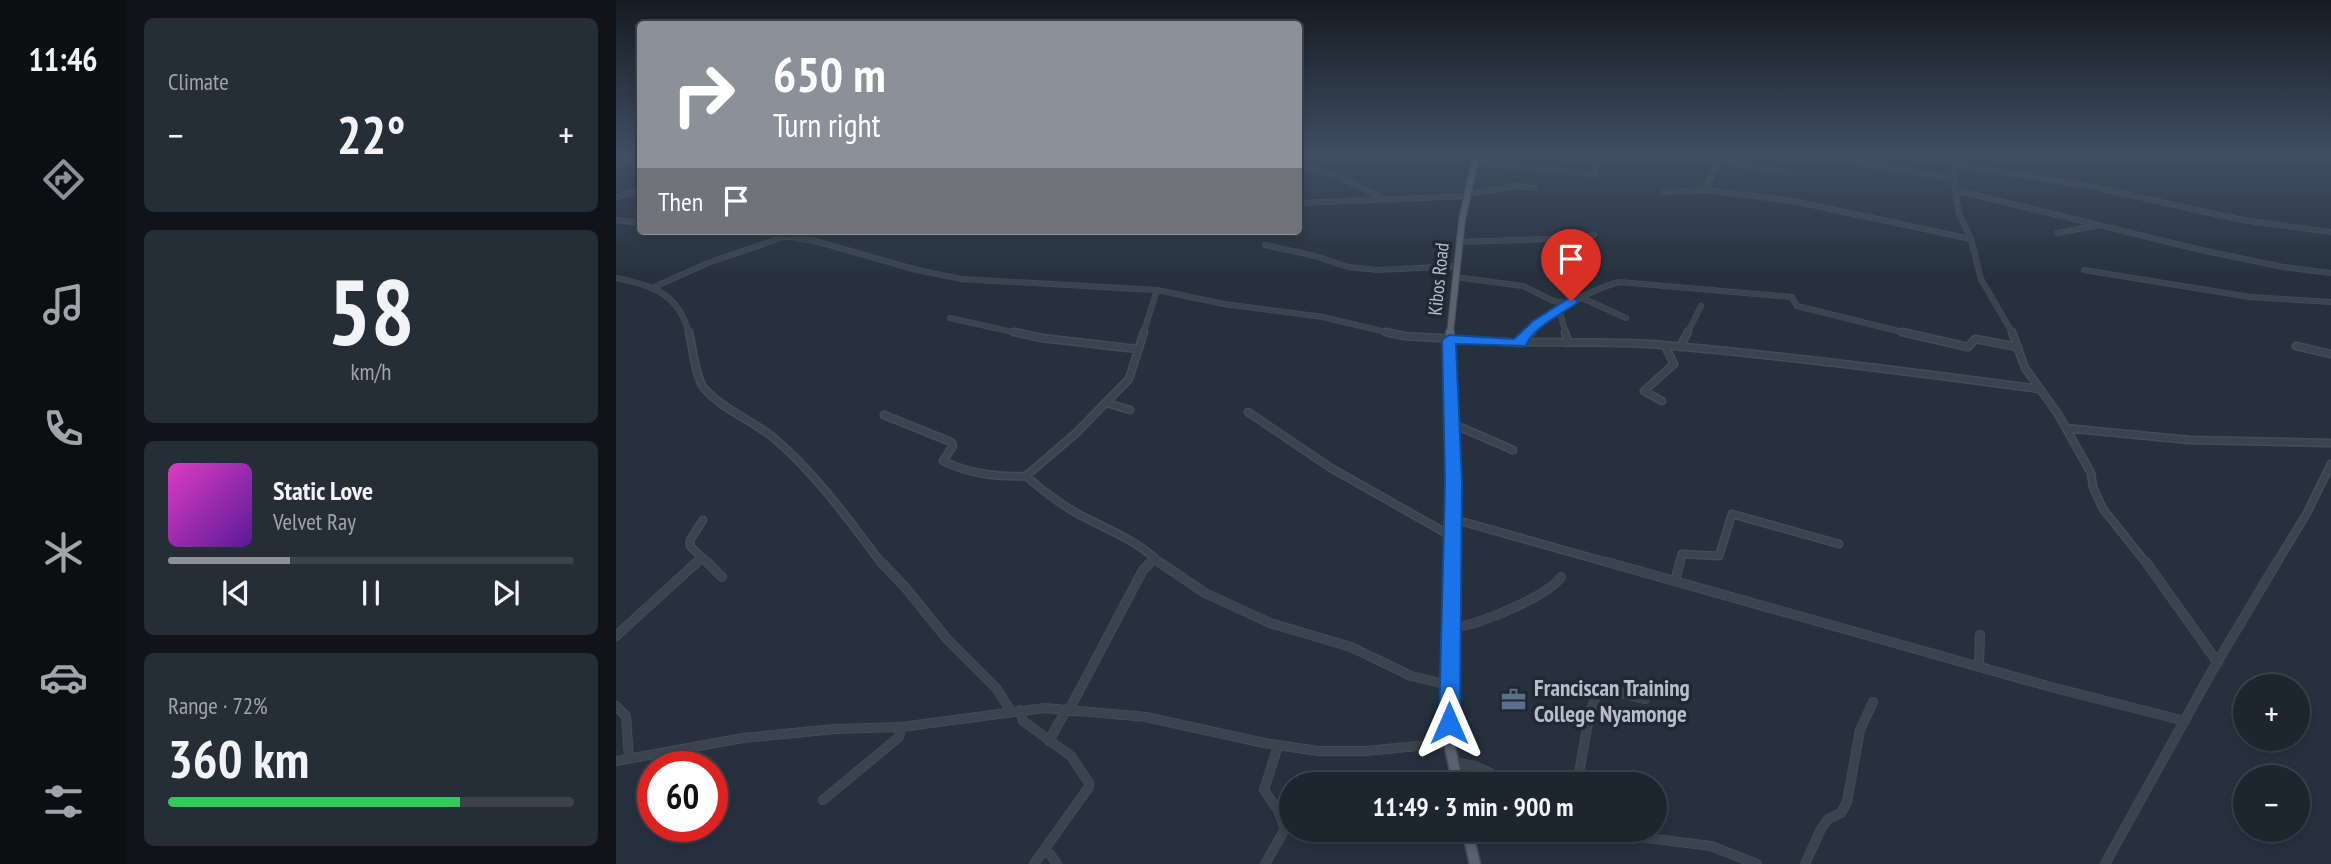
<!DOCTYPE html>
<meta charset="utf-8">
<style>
:root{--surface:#1d252e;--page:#252d36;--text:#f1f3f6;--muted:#a0a5aa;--line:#3b424a;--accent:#8c9099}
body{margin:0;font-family:"PT Sans Narrow",sans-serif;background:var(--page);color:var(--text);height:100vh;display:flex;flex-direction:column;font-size:26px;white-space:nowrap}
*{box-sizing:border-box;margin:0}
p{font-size:23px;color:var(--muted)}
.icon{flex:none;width:38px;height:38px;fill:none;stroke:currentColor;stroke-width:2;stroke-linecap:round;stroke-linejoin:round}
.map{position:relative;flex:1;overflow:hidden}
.panel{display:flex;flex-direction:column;gap:18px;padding:18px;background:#101419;width:490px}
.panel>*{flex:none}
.hud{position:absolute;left:21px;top:21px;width:665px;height:214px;border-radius:7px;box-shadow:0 4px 10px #0003,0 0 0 2px var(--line);background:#8c9099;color:#fff;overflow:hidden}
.buttons{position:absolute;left:1617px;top:674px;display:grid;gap:14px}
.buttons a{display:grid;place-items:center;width:77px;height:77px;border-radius:50%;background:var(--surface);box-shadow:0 4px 10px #0003,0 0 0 2px var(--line);font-size:35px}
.speed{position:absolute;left:21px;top:751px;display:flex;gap:14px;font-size:35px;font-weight:700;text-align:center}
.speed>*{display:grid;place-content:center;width:91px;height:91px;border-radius:50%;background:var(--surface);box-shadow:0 4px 10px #0003,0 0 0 2px var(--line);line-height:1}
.speed .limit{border:10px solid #d22;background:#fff;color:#111}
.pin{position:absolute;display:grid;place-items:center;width:60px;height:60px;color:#fff;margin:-72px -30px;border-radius:50% 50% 50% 0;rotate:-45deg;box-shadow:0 0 7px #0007}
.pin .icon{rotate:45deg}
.me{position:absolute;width:77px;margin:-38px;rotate:0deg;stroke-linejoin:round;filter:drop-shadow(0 0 5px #0008)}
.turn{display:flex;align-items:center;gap:24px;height:147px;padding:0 21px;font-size:32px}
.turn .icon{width:91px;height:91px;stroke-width:2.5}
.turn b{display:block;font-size:49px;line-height:60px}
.then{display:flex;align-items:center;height:66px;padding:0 21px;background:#0003;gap:14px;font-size:26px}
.big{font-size:52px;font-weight:800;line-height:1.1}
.panel .widget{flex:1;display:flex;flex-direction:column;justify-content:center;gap:10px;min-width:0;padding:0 24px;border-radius:10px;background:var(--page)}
.panel .dial{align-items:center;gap:0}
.dial b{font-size:91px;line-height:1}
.song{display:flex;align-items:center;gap:21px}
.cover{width:84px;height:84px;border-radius:10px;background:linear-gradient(135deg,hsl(310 70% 55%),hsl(270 70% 35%))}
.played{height:7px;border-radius:4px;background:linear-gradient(90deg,var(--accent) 30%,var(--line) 30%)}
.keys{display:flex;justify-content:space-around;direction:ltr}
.heat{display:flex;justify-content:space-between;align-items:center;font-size:38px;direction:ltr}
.charge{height:10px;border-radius:5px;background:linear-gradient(90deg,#34c759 72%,var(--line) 0)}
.trip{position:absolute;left:663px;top:772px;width:388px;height:70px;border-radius:35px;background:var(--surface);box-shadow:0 4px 10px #0003,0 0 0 2px var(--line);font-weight:800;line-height:70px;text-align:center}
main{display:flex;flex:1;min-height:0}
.dock{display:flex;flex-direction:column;width:126px;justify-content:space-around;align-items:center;background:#0c0f12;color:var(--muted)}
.dock .icon{width:49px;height:49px}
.dock .current{color:var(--accent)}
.dock b{font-size:32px;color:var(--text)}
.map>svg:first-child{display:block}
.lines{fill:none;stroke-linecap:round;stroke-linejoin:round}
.minor-far2-casing{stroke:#444c57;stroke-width:6}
.minor-far1-casing{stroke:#444c57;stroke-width:9}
.minor-casing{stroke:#444c57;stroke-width:10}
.major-far2-casing{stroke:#444c57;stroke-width:8}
.major-far1-casing{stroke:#444c57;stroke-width:10}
.major-casing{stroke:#444c57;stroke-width:13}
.minor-far2{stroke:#3b434e;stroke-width:4.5}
.minor-far1{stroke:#3b434e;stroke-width:6}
.minor{stroke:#3b434e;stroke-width:8}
.major-far2{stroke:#59626e;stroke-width:6}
.major-far1{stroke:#59626e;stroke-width:8}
.major{stroke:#59626e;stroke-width:10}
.route{fill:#1a73e8;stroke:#114b97;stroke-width:2}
.labels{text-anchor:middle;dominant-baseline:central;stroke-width:7;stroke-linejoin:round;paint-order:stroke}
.street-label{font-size:19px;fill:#b7bec9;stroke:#202833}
.near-poi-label{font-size:23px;font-weight:bold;fill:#b7bec9;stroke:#202833;text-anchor:start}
</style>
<main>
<nav class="dock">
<b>11:46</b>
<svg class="icon current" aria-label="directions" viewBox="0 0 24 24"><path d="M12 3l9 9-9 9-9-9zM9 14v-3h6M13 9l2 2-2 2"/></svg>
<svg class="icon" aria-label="music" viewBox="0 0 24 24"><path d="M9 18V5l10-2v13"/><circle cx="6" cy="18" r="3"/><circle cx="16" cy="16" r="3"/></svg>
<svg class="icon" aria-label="phone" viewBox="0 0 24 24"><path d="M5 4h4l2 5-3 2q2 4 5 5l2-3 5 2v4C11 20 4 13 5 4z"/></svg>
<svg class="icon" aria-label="climate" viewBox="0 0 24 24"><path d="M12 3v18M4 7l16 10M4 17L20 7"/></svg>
<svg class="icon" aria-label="car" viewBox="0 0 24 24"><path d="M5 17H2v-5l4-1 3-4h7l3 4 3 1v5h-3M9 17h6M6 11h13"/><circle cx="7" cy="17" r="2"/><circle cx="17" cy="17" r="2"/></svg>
<svg class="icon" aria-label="filters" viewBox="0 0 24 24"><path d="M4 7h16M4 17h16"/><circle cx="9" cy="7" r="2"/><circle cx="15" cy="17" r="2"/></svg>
</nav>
<section class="panel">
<div class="widget"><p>Climate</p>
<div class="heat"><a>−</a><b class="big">22°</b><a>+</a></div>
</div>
<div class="widget dial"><b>58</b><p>km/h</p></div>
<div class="widget">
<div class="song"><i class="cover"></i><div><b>Static Love</b><p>Velvet Ray</p></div></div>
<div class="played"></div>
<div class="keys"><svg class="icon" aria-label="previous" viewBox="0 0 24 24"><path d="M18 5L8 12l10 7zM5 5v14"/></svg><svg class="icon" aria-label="pause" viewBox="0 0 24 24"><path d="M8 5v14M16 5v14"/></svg><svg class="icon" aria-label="next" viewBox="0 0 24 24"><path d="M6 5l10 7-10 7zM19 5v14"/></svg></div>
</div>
<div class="widget"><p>Range · 72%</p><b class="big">360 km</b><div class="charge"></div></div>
</section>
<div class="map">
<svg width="1715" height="864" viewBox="0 0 1715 864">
<rect width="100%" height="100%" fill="#27313e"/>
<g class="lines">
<defs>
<path id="minor-far2" d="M1203,156L1338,179
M1344,156L1337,176L1343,214L1355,239L1365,279L1397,334
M1672,156L1715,158
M1103,161L1174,173
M859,162L978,174L982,156
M682,164L715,174L771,200
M0,165L24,158
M1341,165L1478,187L1626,220L1715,232
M1088,190L1177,201L1355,239
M1339,190L1585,250L1667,267L1715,273
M1048,192L1088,190L1106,156
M853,194L900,186L919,188
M0,197L24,191
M682,203L853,196
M0,220L24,223
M133,231L199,241L301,270L346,279L541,290L608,304L707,317L778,334
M1441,233L1484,225
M843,242C861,241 972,239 978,235
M649,245L699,256L732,267L762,270L840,266
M1468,270L1634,297L1715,302
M839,277L907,286L937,301L949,303
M0,278C37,286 63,293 73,334
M38,287L92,263L185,231
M964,297L1010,318
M943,309L950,334
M334,318L406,334
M527,334L541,290
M913,334C944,309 965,293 1003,282L1176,297L1181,306L1294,334
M1071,334L1085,306"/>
<path id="minor-far1" d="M73,332C76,345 80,379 88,388C107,410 136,420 158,438C200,474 233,520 266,564
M398,332L426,338L521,349
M770,332L788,336L905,343
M916,332L903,342C951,343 999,341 1047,345C1173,356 1298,372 1423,389
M949,332L952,343
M1286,332L1352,347L1359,339L1402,347
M1396,332L1409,368L1442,414L1475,473L1477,487L1487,509L1531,564
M1680,346L1715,354
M1064,347L1072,332
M1046,401L1028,391L1058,364L1049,346
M491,403L514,410
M632,412L715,468L837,537
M268,415L335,442L337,446L327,461C354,474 380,477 410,476C427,491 444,504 464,515C493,530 522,541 545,564
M837,424L897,450
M1450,428L1573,440L1715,443
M410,476L459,434L513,379L528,332
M837,519L997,564
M87,520L74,540V546L93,564
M80,564L85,559
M533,564L539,558
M1063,564L1066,554L1103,556L1116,514L1223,544
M1660,564L1691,513L1715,464"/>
<path id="minor" d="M91,562L106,577
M265,562L289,587L331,639L381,689L395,712
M543,562L589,593L654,623L735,647L795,676L833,685
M991,562L1435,687L1569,721
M1530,562L1602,663
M1059,581L1064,562
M835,628C860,626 931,597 945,577
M0,636L81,562
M1363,665L1364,635
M0,706L10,716L13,759
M404,710L407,721L455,756L473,783V787L418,864
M453,710L527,570L535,562
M433,741L450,710
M0,761L127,738L219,729L285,727L429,708L530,717L648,743L702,751H750L833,743
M837,762L859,766L897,784
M961,784L973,717L982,688L1029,699
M207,800L283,737L285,727
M998,830L1023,837L1095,846L1141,864
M427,852L434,854L441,864
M649,864L669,829L662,810L648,790L662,746
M1189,864L1205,829L1212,819L1225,813L1231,802L1244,730L1257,702
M1489,864L1596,671L1661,562"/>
<path id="major-far2" d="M834,334L846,220L860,156"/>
<path id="major-far1" d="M834,332L836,564"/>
<path id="major" d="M836,562L833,743L842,784
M851,830L859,864"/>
</defs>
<use href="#minor-far2" class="minor-far2-casing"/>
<use href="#minor-far1" class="minor-far1-casing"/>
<use href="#minor" class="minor-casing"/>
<use href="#major-far2" class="major-far2-casing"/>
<use href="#major-far1" class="major-far1-casing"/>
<use href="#major" class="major-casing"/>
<use href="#minor-far2" class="minor-far2"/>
<use href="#minor-far1" class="minor-far1"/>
<use href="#minor" class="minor"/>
<use href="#major-far2" class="major-far2"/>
<use href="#major-far1" class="major-far1"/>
<use href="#major" class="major"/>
</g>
<linearGradient id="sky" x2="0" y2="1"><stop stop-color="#151b22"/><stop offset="0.56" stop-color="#414e63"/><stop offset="1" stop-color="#414e63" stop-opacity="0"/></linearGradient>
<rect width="1715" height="277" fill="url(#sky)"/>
<path class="route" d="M955,297L962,301L960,304C945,314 914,330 910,346L840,344L846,482L844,723L841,730L833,733L826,730L823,723L829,482L826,340L833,335L898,339L917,321Z"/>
<defs>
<symbol id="office-bare" viewBox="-9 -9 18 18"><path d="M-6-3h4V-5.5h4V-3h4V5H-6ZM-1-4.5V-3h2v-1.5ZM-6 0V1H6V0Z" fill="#5c6f8a" stroke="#202833" stroke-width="2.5" paint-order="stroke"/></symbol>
</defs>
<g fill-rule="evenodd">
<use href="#office-bare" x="880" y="682" width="35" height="35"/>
</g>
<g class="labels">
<g class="street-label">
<text transform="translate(822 279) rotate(-84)">Kibos Road</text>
</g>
<g class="near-poi-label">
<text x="918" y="687">Franciscan Training<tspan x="918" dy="26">College Nyamonge</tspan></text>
</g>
</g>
</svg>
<div class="buttons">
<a>+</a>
<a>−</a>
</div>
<div class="speed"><div class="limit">60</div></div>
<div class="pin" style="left:955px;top:301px;background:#d93025"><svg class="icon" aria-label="arrive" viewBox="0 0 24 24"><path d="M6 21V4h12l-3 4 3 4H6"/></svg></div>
<svg class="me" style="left:833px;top:723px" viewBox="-20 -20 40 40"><path d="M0-17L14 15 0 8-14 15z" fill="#1a73e8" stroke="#fff" stroke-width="4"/></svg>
<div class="trip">11:49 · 3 min · 900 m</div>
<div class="hud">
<div class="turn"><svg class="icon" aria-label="right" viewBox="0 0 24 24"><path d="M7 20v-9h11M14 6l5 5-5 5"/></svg><div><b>650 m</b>Turn right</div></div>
<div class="then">Then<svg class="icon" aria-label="arrive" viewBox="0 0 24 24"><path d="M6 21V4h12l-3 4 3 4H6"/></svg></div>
</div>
</div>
</main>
